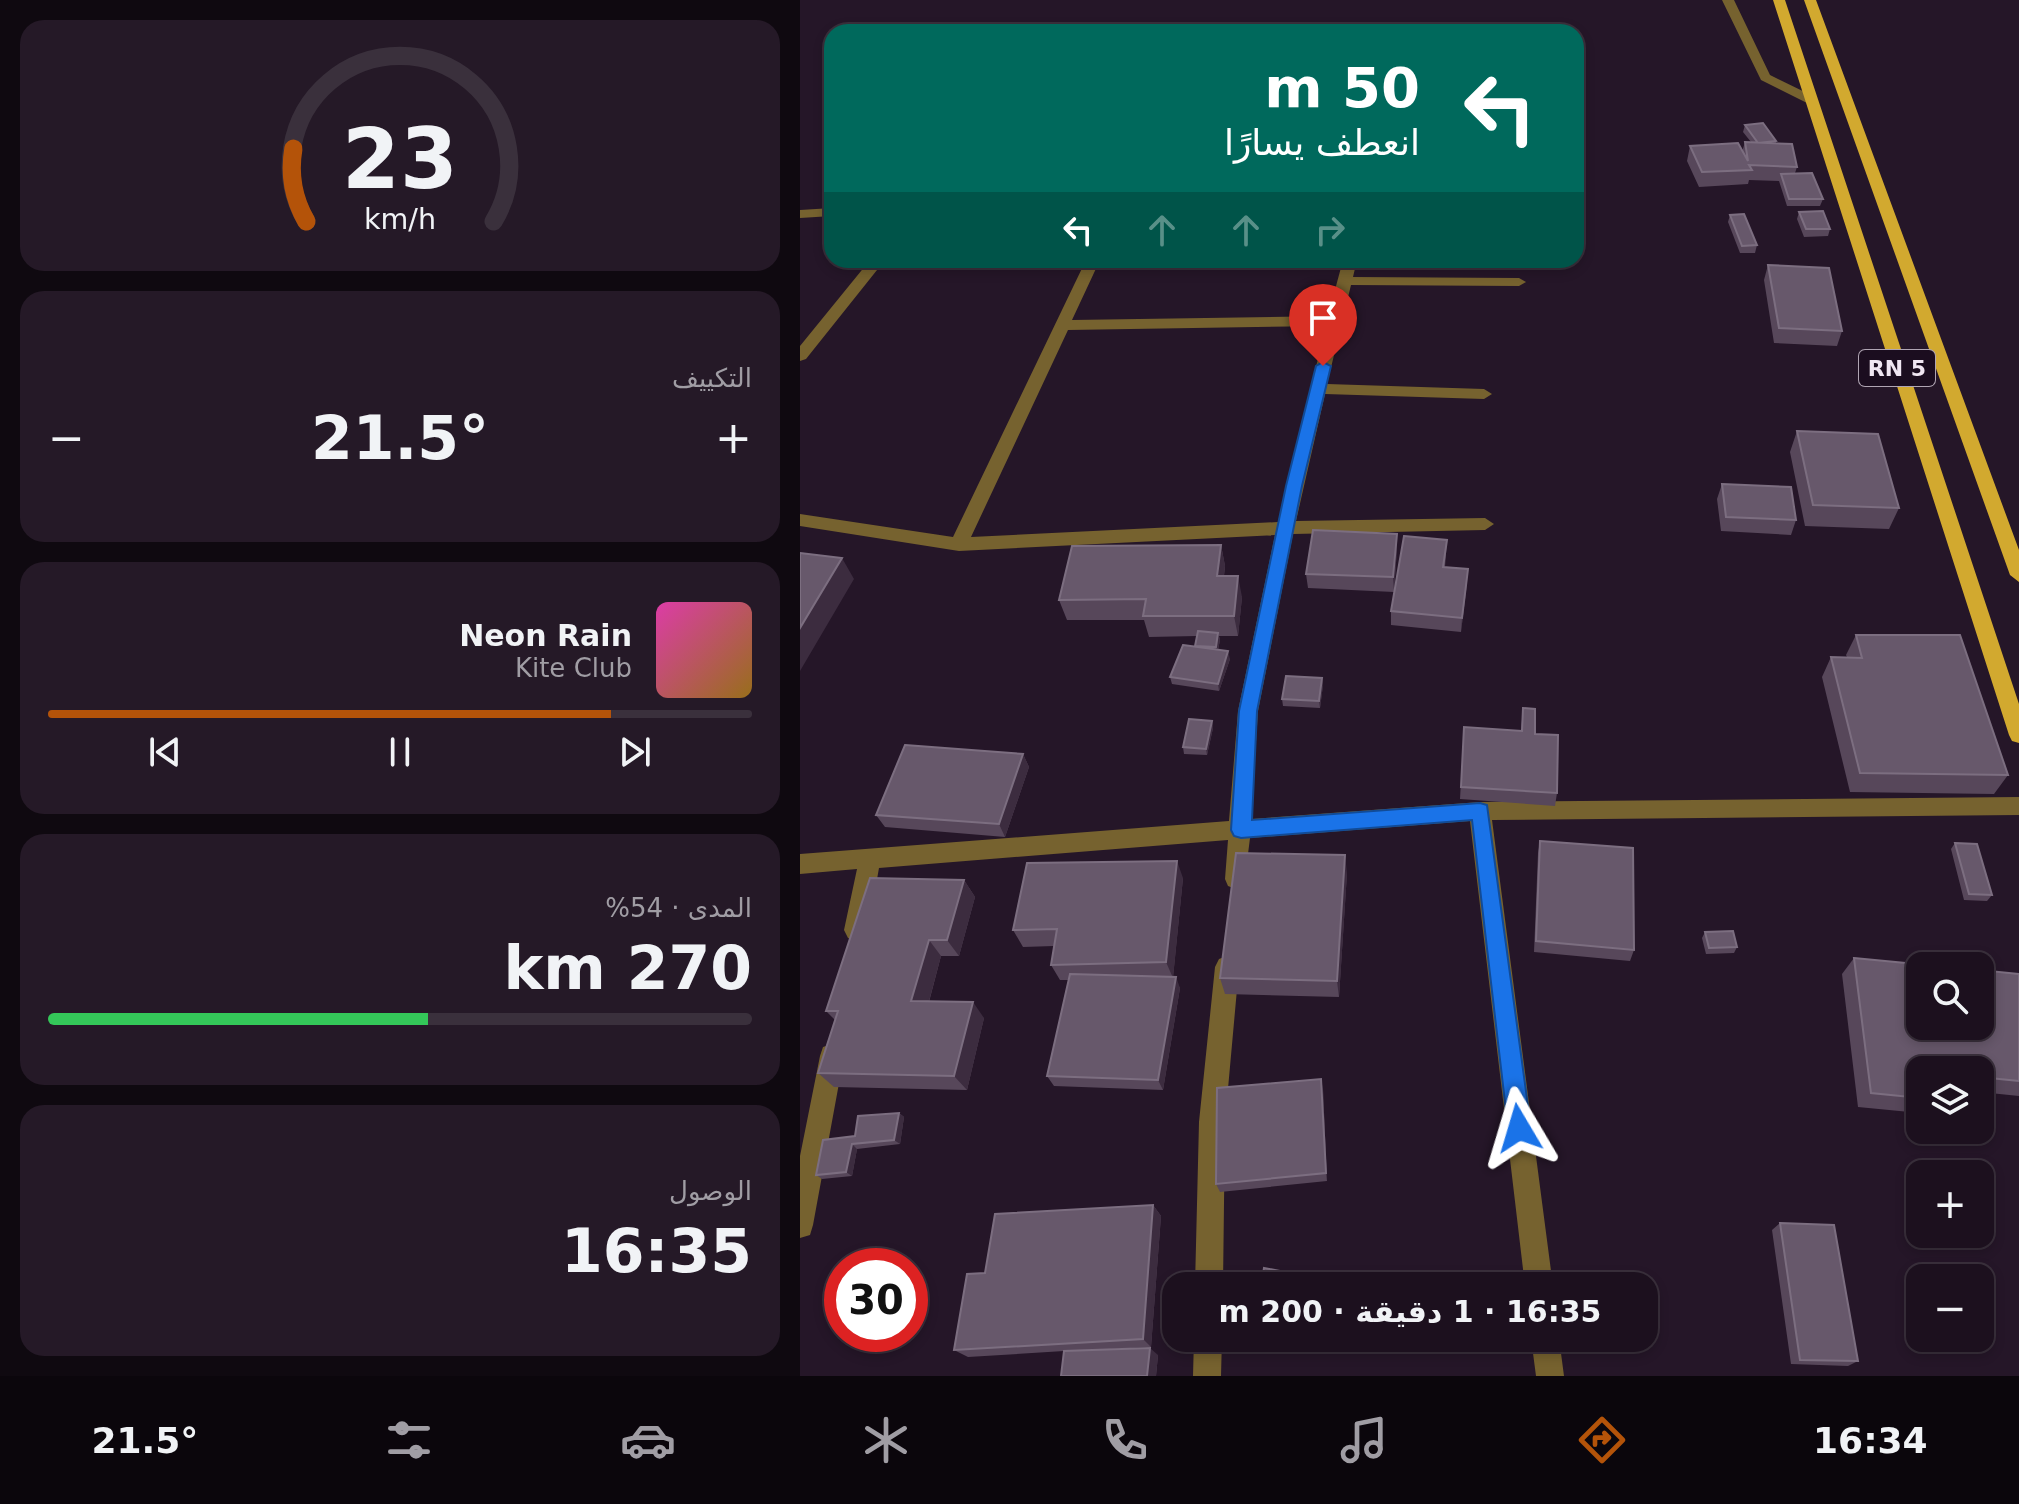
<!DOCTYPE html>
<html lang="ar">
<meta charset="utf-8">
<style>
:root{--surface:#1c101e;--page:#251927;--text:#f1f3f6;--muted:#a09da4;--line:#3a303c;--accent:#b45309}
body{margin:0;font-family:"DejaVu Sans",Cairo,sans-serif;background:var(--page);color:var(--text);direction:rtl;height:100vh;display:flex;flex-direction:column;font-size:30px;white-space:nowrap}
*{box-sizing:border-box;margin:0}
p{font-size:26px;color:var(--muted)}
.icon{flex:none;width:44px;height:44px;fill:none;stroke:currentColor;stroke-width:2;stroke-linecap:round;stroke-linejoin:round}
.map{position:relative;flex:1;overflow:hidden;direction:ltr}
.side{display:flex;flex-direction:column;gap:20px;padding:20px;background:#0f0910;width:800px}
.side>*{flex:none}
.top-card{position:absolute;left:24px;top:24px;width:760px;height:244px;border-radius:24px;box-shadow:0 4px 12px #0003,0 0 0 2px var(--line);direction:rtl;background:#00695c;color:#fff;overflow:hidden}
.tools{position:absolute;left:1106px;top:952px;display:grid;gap:16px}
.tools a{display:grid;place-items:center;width:88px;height:88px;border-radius:16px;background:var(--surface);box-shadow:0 4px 12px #0003,0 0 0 2px var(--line);font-size:40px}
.speed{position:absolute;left:24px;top:1248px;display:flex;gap:16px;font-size:40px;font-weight:700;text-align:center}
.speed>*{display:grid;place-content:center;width:104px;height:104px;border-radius:50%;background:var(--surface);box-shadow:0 4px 12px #0003,0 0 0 2px var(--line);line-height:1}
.speed .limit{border:12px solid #d22;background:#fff;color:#111}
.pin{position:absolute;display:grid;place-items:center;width:68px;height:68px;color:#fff;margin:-82px -34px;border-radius:50% 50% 50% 0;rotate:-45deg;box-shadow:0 0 8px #0007}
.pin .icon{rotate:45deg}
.me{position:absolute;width:88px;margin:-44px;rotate:353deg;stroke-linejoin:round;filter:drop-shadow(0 0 6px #0008)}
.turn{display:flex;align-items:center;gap:28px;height:168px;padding:0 32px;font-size:36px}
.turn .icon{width:104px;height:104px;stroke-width:2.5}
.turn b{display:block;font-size:56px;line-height:68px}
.lanes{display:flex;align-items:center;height:76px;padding:0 32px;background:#0003;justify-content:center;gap:40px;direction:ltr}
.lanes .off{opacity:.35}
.big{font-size:60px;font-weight:600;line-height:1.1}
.side .card{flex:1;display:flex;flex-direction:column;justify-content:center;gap:12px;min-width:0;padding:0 28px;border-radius:24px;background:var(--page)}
.side .dial{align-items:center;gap:0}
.dial svg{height:208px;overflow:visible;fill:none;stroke:var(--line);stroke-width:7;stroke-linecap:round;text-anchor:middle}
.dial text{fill:var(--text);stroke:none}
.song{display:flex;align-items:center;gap:24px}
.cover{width:96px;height:96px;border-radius:12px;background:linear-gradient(135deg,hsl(320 70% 55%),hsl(40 70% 35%))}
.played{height:8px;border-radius:4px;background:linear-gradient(90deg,var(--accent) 80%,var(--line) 80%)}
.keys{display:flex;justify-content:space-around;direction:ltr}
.heat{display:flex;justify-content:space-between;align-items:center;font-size:44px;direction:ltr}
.charge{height:12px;border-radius:6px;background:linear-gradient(90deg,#34c759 54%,var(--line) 0)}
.trip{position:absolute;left:362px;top:1272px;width:496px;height:80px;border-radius:24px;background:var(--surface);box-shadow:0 4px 12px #0003,0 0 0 2px var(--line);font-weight:600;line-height:80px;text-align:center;direction:rtl}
.tab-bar{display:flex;height:128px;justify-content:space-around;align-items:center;background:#0b060c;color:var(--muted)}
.tab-bar .icon{width:56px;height:56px}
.tab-bar .on{color:var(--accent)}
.tab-bar b{font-size:36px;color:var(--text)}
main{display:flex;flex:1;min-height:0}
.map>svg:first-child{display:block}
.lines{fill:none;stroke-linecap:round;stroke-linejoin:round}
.street{fill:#76622f;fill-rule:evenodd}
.primary{fill:#d2a92f;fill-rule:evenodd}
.wall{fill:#57475a}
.shaded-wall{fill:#3c2c3f}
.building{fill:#67586b;stroke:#7c6e80;stroke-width:2}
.route{fill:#1a73e8;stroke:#114b97;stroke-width:2}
.labels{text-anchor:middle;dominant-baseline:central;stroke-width:8;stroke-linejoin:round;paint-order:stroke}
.shield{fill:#1b0d1f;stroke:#b0a5b3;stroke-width:2}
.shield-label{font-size:22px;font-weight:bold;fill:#f0e6f2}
</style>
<main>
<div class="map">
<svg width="1219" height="1376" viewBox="0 0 1219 1376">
<rect width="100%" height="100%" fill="#251628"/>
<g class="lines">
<path class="street" d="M922,0H934L970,75L1015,97V103H1007L961,80Z
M32,208V216L0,218V210Z
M70,260H85L6,359L0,361V346Z
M286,260H300L272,320L528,316L543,260H557L553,277L719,278L726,282L719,286L551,285L527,384L684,389L692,394L684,399L525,394L496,521L685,518L694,524L685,530L493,534L458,711L451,819L680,802L1219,797V815L692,820L753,1286H725L670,821L450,838L444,886L436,889L428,886L425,879L428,840L79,868L68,930L64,938L56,941L48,938L44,930L57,869L0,874V854L429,821L438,711L475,535L159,551L0,526V514L153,537ZM526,326L478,522L171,537L268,330Z
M427,956L435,959L439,967L425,1122L423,1286H395L399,1122L415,967L419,959Z
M32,1044L41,1047L44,1056L13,1225L10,1235L0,1238V1156L20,1056L23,1047Z
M394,1338H422L421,1376H393Z
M731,1338H759L764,1376H736Z"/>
<path class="primary" d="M973,0H985L1219,704V743L1212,741L1209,735Z
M1004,0H1016L1219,550V582L1210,575Z"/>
</g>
<path class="wall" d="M945,125L976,141V143L997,167L995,173L1023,199L1020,206H987L979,181L949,180L948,184L899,187L887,161L890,146L942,152L945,142H951L943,132Z
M999,212L1030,229L1028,236L1004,237L997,219Z
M930,215L957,245L955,253H940L928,222Z
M968,265L1042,331L1037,346L974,343L964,280Z
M997,431L1099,508L1089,529L1005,526L990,452Z
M922,484L996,520L991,535L921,531L917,499Z
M647,540L645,567L667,583L661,632L591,625V611Z
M421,545L425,566L424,576L442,597L438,636H419L420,640L418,650L430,659L419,691L372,684L370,677L396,647L397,636L349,637L344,620H267L259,600Z
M597,548L594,592L508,588L506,574Z
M1056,635L1208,775L1194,794L1050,792L1022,677L1031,657H1047L1046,655Z
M522,678L523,685L520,708L483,706L482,699Z
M723,708L735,734L757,793L755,806L660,799L664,727L721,731Z
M412,721L413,728L407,755L384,754L383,747Z
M223,754L229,767L205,837L85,827L76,815Z
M740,841L834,950L830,961L734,952L738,853Z
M1155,843L1192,895L1187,901L1164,900L1151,849Z
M547,873L539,997L425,994L420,978Z
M383,878L373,977L380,988L363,1090L254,1086L247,1076L269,980H260L251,965L254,946L223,947L213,930Z
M164,880L175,897L159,956H141L129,1002L184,1018L167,1090L34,1087L18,1073L35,1020L26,1011Z
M905,932L937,947L934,953L906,954L902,938Z
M1054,958L1219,974V1096L1180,1092V1070H1120V1113L1058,1107L1042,974Z
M523,1089L527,1181L420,1192L416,1184Z
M99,1113L104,1117L100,1144L57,1149L52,1176L22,1179L16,1175L55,1136Z
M353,1205L361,1216L351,1347L290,1350L358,1355L356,1376H261L264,1351L168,1357L154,1350L185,1273Z
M980,1223L1058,1361L1048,1366L991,1364L972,1230Z"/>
<path class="shaded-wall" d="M597,534V548L594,592L593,577Z
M421,545L425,566L421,597L417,576Z
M42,558L54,579L0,671V628Z
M668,569L667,583L661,632L662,618Z
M438,576L442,597L438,636L434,616Z
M418,633L420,640L417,654L416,647Z
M428,651L430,659L419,691L418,684Z
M522,678L523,685L520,708L519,701Z
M412,721L413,728L407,755L406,749Z
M223,754L229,767L205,837L199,824Z
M545,855L547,873L539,997L537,981Z
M377,861L383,878L373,978L366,962Z
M164,880L175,897L159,956L147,940Z
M129,940L141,956L125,1016L111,1001Z
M376,977L380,988L363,1090L358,1080Z
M173,1002L184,1018L167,1090L154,1076Z
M521,1079L523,1089L527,1181L526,1173Z
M99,1113L104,1117L100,1144L94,1140Z
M52,1144L57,1149L52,1176L46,1172Z
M353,1205L361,1216L351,1347L343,1339Z
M350,1348L358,1355L356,1376H347Z"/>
<path class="building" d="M963,123L976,141L958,143L945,125Z
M945,142L992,144L997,167L949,165L952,170L902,172L890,146L938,143L948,161Z
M1012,173L1023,199H989L981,174Z
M1023,211L1030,229H1006L999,212Z
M944,214L957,245L942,246L930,215Z
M968,265L1029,268L1042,331L979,328Z
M997,431L1078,434L1099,508L1013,505Z
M922,484L991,487L996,520L926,517Z
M513,530L597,534L593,577L506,574Z
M604,536L647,540L643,567L668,569L662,618L591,611Z
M421,545L417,576H438L434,616H343L346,599L259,600L272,546Z
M0,553L42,558L0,628Z
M398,631L418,633L416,647L395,646Z
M1056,635H1160L1208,775L1060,773L1031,657L1062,658Z
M383,645L428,651L418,684L370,677Z
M486,676L522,678L519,701L482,699Z
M723,708L735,709V734L758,735L757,793L661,787L664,727L722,731Z
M389,719L412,721L406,749L383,747Z
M105,745L223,754L199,824L76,815Z
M740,841L833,848L834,950L736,941Z
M1155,843L1177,844L1192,895L1169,894Z
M436,853L545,855L537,981L420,978Z
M377,861L366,962L251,965L257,929L213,930L227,863Z
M70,878L164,880L147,940H129L111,1001L173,1002L154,1076L18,1073L38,1011H26Z
M933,931L937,947L909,948L905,932Z
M1054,958L1137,966H1120V1026H1180V970L1219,974V1081L1180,1077V1070H1120V1098L1071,1093Z
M270,974L376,977L358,1080L247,1076Z
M521,1079L526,1173L416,1184L417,1088Z
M99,1113L94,1140L52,1144L46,1172L16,1175L23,1140L55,1136L58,1116Z
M353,1205L343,1339L154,1350L167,1274L185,1273L195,1214Z
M980,1223L1034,1225L1058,1361L1000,1360Z
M464,1268L506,1276L504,1286H461Z
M350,1348L347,1376H261L264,1351Z"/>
<path class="route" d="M523,362L531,366L502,486L457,711L452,820L680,803L687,805L731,1128L728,1136L719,1139L711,1136L708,1128L672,820L441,838L434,836L431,830L439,711L486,486L516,366Z"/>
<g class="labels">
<rect class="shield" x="1059" y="350" width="76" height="36" rx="6"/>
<g class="shield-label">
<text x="1097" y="368">RN 5</text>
</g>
</g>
</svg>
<div class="tools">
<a><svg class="icon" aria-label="search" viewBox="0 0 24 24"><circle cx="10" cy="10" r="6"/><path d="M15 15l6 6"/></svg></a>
<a><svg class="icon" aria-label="layers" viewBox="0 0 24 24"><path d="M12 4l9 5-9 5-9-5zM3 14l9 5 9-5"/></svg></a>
<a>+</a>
<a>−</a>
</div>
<div class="speed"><div class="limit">30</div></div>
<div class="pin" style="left:523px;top:366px;background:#d93025"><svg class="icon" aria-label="arrive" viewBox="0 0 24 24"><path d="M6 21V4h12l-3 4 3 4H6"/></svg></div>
<svg class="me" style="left:719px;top:1128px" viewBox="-20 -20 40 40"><path d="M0-17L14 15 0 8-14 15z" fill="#1a73e8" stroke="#fff" stroke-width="4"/></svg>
<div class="trip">16:35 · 1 دقيقة · 200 m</div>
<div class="top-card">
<div class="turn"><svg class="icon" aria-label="left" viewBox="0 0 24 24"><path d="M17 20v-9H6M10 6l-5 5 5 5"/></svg><div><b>50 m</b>انعطف يسارًا</div></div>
<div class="lanes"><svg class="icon" aria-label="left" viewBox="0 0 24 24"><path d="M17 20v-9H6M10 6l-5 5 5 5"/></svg><svg class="icon off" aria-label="ahead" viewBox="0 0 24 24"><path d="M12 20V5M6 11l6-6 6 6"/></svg><svg class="icon off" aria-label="ahead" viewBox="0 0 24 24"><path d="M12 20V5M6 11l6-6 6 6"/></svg><svg class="icon off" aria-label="right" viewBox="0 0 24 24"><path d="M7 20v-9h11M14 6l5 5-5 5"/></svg></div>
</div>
</div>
<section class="side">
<div class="card dial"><svg viewBox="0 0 100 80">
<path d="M14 69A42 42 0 1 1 86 69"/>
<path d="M14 69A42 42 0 0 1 9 41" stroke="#b45309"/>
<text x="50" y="56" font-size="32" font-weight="700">23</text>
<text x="50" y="72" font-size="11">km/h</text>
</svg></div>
<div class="card"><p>التكييف</p>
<div class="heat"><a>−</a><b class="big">21.5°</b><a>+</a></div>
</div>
<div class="card">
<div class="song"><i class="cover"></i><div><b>Neon Rain</b><p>Kite Club</p></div></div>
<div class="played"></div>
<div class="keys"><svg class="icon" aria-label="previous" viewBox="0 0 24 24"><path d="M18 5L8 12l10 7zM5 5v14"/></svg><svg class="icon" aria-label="pause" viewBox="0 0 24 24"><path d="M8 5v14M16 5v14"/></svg><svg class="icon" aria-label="next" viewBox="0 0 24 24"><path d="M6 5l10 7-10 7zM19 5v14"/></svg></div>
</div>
<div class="card"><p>المدى · 54%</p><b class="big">270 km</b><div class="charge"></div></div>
<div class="card"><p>الوصول</p><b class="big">16:35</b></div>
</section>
</main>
<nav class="tab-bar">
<b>16:34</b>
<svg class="icon on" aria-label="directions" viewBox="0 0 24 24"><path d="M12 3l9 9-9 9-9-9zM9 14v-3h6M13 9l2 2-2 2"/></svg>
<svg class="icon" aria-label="music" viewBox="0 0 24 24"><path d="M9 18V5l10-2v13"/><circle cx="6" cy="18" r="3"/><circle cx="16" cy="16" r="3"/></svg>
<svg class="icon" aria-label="phone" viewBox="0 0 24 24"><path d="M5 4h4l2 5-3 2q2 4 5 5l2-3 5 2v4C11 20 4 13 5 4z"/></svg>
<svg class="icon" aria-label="climate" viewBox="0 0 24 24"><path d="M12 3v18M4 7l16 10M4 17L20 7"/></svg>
<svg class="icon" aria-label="car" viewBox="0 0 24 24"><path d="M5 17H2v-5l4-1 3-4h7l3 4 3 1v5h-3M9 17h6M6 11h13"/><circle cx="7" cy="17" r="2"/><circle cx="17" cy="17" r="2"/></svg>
<svg class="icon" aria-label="filters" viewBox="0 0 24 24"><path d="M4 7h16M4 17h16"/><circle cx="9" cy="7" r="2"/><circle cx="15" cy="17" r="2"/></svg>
<b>21.5°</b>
</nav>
